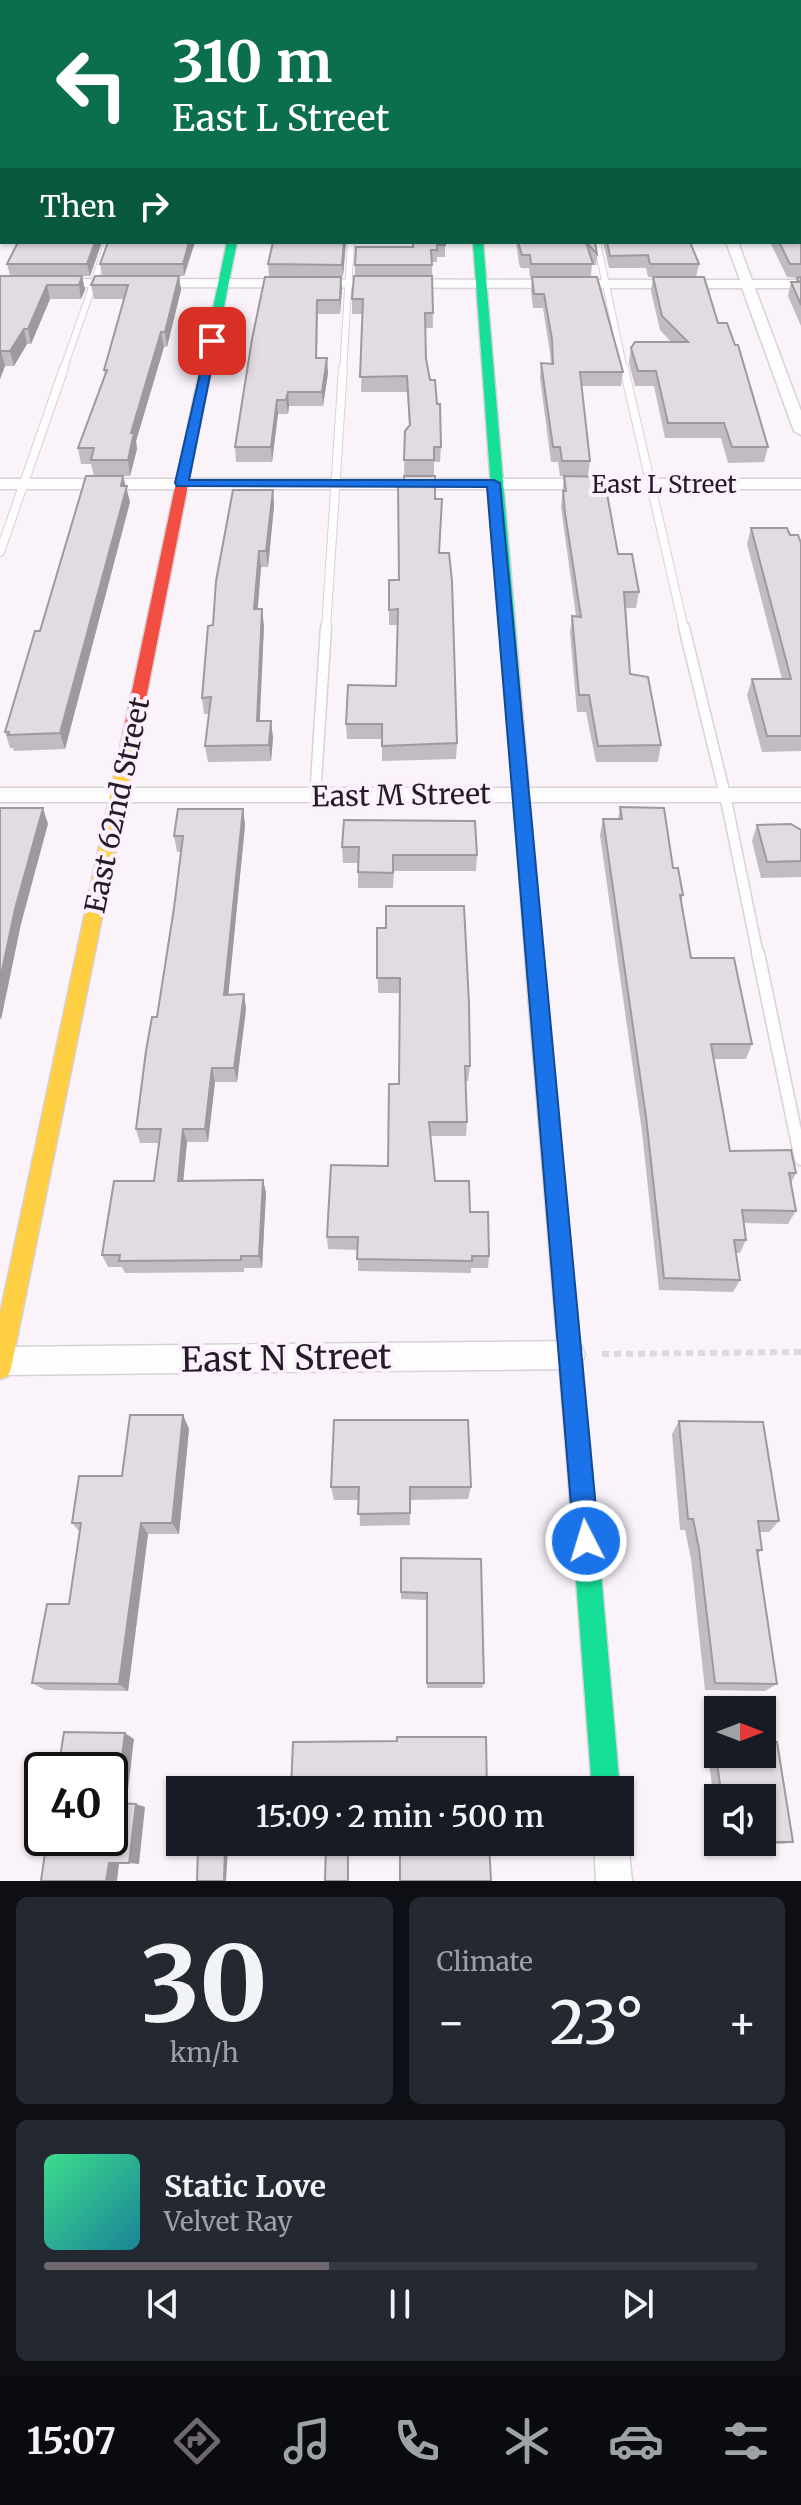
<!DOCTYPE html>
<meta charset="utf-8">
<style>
:root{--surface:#171b24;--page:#242831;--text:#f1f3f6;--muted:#9ea1a6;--line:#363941;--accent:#6f686f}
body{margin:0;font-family:Merriweather,serif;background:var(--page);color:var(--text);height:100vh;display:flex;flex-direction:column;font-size:30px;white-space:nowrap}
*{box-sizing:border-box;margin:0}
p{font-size:26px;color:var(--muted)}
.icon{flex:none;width:44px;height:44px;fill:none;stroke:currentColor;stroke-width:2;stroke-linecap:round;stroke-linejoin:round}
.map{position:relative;height:1881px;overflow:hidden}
.sheet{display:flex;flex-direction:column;gap:16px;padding:16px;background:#0d0f14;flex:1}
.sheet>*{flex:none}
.hud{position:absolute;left:0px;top:0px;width:802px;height:244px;box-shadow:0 2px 6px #0004;background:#0b6e4f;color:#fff;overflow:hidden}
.needle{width:52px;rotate:90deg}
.controls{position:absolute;left:704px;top:1696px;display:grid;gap:16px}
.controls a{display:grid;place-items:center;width:72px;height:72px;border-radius:0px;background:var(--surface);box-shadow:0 2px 6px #0004;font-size:40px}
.speed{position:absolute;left:24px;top:1752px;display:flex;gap:16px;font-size:40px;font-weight:700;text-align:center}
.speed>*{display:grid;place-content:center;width:104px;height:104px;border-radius:50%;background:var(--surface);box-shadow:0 2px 6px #0004;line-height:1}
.speed .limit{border:4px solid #111;border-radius:12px;background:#fff;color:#111}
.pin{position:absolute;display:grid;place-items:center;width:68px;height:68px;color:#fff;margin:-34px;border-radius:16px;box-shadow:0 4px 12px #0006}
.me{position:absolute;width:88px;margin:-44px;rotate:355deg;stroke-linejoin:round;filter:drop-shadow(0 0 6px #0008)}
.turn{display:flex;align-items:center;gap:28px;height:168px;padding:0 40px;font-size:36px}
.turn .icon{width:104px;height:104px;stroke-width:2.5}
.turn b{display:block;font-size:56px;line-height:68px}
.then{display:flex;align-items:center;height:76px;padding:0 40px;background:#0003;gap:16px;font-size:30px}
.big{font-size:60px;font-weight:600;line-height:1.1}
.sheet .widget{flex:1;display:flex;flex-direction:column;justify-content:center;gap:12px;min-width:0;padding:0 28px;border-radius:12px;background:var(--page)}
.sheet .dial{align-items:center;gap:0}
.dial b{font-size:104px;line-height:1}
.song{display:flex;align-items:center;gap:24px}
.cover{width:96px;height:96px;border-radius:12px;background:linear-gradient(135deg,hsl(150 70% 55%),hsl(190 70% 35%))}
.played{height:8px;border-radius:4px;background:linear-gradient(90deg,var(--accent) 40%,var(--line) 40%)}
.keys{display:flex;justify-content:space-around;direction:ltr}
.heat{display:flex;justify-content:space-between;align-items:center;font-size:44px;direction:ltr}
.sheet .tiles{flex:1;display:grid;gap:16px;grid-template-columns:1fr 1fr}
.widget:last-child{grid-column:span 2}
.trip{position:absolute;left:166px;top:1776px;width:468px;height:80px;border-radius:0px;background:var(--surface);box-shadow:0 2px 6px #0004;font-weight:600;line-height:80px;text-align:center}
.tabs{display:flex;height:128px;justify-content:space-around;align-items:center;background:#090b0e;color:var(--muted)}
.tabs .icon{width:56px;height:56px}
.tabs .active{color:var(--accent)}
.tabs b{font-size:36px;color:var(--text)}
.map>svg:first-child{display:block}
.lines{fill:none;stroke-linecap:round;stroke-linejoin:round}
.lane-far3-casing{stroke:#d8d1d8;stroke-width:8}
.lane-far2-casing{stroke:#d8d1d8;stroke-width:10}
.lane-far1-casing{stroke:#d8d1d8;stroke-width:13}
.lane-casing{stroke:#d8d1d8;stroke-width:15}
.street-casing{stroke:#d8d1d8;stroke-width:3}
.fast-casing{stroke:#d8d1d8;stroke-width:3}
.slow-casing{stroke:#d8d1d8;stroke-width:3}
.jam-casing{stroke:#d8d1d8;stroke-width:3}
.path{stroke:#dbd9db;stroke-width:6;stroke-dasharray:7 5;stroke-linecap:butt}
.lane-far3{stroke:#fefdfe;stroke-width:6}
.lane-far2{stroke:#fefdfe;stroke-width:8}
.lane-far1{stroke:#fefdfe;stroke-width:10}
.lane{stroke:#fefdfe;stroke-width:12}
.street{fill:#fefdfe;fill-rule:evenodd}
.fast{fill:#16e098;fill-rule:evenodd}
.slow{fill:#ffcf43;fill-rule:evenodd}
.jam{fill:#f24e42;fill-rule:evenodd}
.wall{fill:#c2bcc2}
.shaded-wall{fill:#9e999e}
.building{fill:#e2dbe2;stroke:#9e999e;stroke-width:2}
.route{fill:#1a73e8;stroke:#114b97;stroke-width:2}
.labels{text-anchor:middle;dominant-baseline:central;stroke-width:8;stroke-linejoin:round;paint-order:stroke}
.far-street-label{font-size:24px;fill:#241c24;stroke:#fdf0fe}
.street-label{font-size:28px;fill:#241c24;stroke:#fdf0fe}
.near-street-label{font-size:34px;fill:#241c24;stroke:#fdf0fe}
</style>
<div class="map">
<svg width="801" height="1881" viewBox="0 0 801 1881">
<rect width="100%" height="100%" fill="#faf4fa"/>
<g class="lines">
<defs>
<path id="lane-far3" d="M597,242L624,370
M63,370L108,242
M343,370L351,242"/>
<path id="lane-far2" d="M624,368L684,629
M0,552L64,368
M326,629L343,368"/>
<path id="lane-far1" d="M684,627L725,795L758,955
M315,797L326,627"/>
<path id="lane" d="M758,953L801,1159"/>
<path id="street" d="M454,0H462V2H454Z
M639,0H647V2H639Z
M0,141H2V147H0Z
M2,204V215L0,216V205Z
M726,242H738L752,280H801V288H755L801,411V435L794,431L742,288L0,287V279L740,280Z
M0,479H801V489H0Z
M0,788H801V802H0Z
M571,1341L581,1345L585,1355L581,1365L571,1369L0,1375L1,1347Z
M620,1828L628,1842L632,1881H596L594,1842H620Z"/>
<path id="fast" d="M227,242H237L193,459L187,463L181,459Z
M473,242H483L545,982L543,987H529L527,982Z
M578,1435L586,1439L590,1447L620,1790H592L566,1447L570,1439Z"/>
<path id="slow" d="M132,724L140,729L11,1368L8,1376L0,1379V1314L124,729Z
M536,975L543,977L545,982L590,1447L586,1455L578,1459L570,1455L566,1447L527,982L529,977Z"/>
<path id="jam" d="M187,455L193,459L140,729L132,734L124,729L181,459Z"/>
</defs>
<use href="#lane-far3" class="lane-far3-casing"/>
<use href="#lane-far2" class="lane-far2-casing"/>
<use href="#lane-far1" class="lane-far1-casing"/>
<use href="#lane" class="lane-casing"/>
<use href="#street" class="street-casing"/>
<use href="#fast" class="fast-casing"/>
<use href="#slow" class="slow-casing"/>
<use href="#jam" class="jam-casing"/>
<path class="path" d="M602,1354L801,1352"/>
<use href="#lane-far3" class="lane-far3"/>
<use href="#lane-far2" class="lane-far2"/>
<use href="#lane-far1" class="lane-far1"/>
<use href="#lane" class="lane"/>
<use href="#street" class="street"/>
<use href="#fast" class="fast"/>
<use href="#slow" class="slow"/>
<use href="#jam" class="jam"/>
</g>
<path class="wall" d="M676,0H801V326L788,296L791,282H796L797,278H798L787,277L770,242H800V2H677Z
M102,242L90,276H82L85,290L81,299H50L31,344H27L14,366H5L0,379V276H10L7,264Z
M108,242H195L184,276H179L181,290L167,347H164L136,441L137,449L130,476H123L130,502L65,749L14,751L13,748H10L5,732L94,476L91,464H81L78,448L105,374L104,370L124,299H94L91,285L102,276L100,264Z
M272,242H346L343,276H269L268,264Z
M412,242H445V257H437V262H432L433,328H425L426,359L441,447L440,462H434V476H404L405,431L409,426L407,392H361L363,314H352V299L355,276V265L413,247Z
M516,242H595L597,254L596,266L592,262L591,277H530L529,268H521L519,264Z
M603,242H690L699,264L696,277L718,323L768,447L764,462L728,463L721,438H665L654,386H635L629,363L631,348L671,342L660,330L651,291L653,277H648L646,268H609Z
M341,277L340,314H318L317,358L328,373L323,406H289L288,414H278L272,462H236L235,447L252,339Z
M532,277L623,372L621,386H582L590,461L588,476L618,554L639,592L636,608H626L630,674L661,745L658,762H596L586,712H577L570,633L572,616H576L561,507L564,476H560L558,462H551L540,378L541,363L551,364L550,353L543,308H533L531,291Z
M273,490L274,506L268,567H261L258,609L264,626L259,721H271L273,738L271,761L208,762L205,746L209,714H204L202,698Z
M435,499L457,743L456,759L382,761V739H347L346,724L396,686L398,625H389V580H399Z
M751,528L790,535L801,543V751L762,752L747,695L752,679H782L747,544Z
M620,807L673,868L683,895L681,902L691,958L752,1044L746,1059H714L730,1151L796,1173L791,1183L796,1211L788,1224L744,1223L746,1240L740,1253H736L740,1280L733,1292L659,1290L642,1132L600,835L603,819H618Z
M243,809L245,825L228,995L244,994L246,1009L237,1082H215L208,1142H187L183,1181L263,1180L266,1193L262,1268H244V1272L125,1273L122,1267H108L102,1255L154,1181L160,1143H140L136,1129L157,1017L174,908L181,852H177L174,836Z
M757,825L801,830V877L761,878L752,841Z
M342,847L477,855L476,871H394L393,888H358V863H343Z
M377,928L470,1066L468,1081H465L467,1122L466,1136H431L435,1181L470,1212L489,1256L488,1268H471V1273L358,1271V1250L328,1249L327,1237L388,1166L399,1084L400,993H378Z
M183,1415L189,1429L179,1534H148L128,1691L45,1690L32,1683L69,1604L80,1532L72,1523L122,1476Z
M679,1421L779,1521L769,1532H759L762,1550L757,1554L777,1684L765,1691L705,1690L691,1559L685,1530H680L672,1434Z
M331,1487H471L468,1499L410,1500V1525L360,1526L359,1500H334Z
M401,1558L481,1559L484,1683L482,1688H427L426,1600L401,1599Z
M714,1742H718V1754H762V1742H777L793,1842L783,1844H719V1842H762V1798H718V1834L707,1746Z"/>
<path class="shaded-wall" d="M65,0H79L78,2H64Z
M2,112V128L0,132V116Z
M95,242H102L90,276L87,264Z
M189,242H195L184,276L183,264Z
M344,242H346L343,276L342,265Z
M82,276L85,290L81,299L79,285Z
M179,276L181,290L167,347L165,332Z
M341,277L342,290L340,314V300Z
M47,285L50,299L31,344L28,329Z
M24,329L27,344L14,366L10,351Z
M161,332L164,347L136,441L137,449L130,476L128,460L131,433Z
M1,351L5,366L0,379V354Z
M327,358L328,373L323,406L322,392Z
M288,392L289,406L288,414L286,400Z
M277,400L278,414L272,462L271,447Z
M123,476L130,502L65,749L60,733Z
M273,490L274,506L268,567L266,551Z
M259,551L261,567L256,626L254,609Z
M262,609L264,626L259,738L257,721Z
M271,721L273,738L271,761L269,745Z
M43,808L48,824L21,924L1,1020L0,1017V980L15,909Z
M243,809L245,825L227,1009L224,995Z
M244,994L246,1009L237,1082L234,1068Z
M212,1068L215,1082L208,1142L205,1129Z
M183,1129L187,1142L182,1194L178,1181Z
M263,1180L266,1193L262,1268L259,1256Z
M183,1415L189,1429L179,1534L172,1523Z
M141,1523L148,1534L128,1691L119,1684Z
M125,1733L134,1739L126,1806L116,1803Z
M136,1804L145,1807L139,1864L129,1863Z
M225,1848H228L226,1881H224Z
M109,1863L119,1864L117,1881H106Z"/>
<path class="building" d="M0,0H65L64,2H2V4L0,3Z
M122,0H251L250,2H122Z
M310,0H427V2H309Z
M489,0H522L523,2H489Z
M584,0H622L623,2H585Z
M683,0H801V25L800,27V2H684Z
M2,12V26H0V16Z
M2,26V112L0,116V36H2Z
M800,33L801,34L800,129Z
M800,130L801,133V264H790L779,242H800Z
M18,242H95L87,264H7Z
M108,242H189L183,264H100Z
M273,242H344L342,265L268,264Z
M413,242H445V245H437V250H431L432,265H355L356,247H413Z
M518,242H595L597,254L586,242L593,264H531L530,255H522Z
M607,242H690L699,264H650L648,255L610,256Z
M0,276H82L79,285H47L28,329H24L10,351H1L0,354Z
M95,276H179L165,332H161L131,433H134L128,460H91L94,448H78L107,370H104L128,285H91Z
M354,276H432L433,313H425L426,359L430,380H435L437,404H440L441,447H434V460H404L405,431L410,425L407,376L360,377L363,299H352Z
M265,277H341L340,300H317L316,358H327L322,392H288L286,400H277L271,447H235L252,339Z
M532,277H597L623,372H580L590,461H562L560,447H553L541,363L553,364L552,339L544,294H534Z
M653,277H704L718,323H727L735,345H738L768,447H732L724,423H668L656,371H638L631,348L635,342H688L662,316Z
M801,277V305L791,282H799L797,278Z
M86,476H123L121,486H127L60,733L8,735L9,732H5L35,631H40Z
M404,476H435V499H442L439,553H449L452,581L457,743L382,746V724H346L348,685L396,686L398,609L389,610V580H399L398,486H404Z
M564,476L604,477L618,554H632L639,592H624L630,674L648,677L661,745L598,746L589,695H579L572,616L581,617L565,513L563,491H566Z
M233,490H273L266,551H259L254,609H262L257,721H271L269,745L205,746L211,697L202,698L208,626L213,625L216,581Z
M751,528H787L790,535H798L801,543V736H767L752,679H791Z
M620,807L664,808L673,868H678L683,895H680L691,958H734L752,1044H711L730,1151L791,1150L796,1173H789L796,1211L742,1210L746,1240H734L740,1280L664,1278L646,1117L603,819H622Z
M0,808H43L15,909L0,980Z
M178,809H243L224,995L244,994L234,1068H212L205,1129H183L178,1181L263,1180L259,1256H241V1260L119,1261L120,1255H102L114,1181H154L161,1129H136L146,1051L152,1017H157L174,908L183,836H174Z
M344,820L475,821L477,855H393V873L358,872L359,847H342Z
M791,824L801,830V861L767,862L757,825Z
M386,906H464L469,1004L470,1066H465L467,1122H429L435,1181H469L470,1212H488L489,1256H472V1261L357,1259L358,1237H327L331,1165L388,1166L389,1084H399L400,978H377V928H386Z
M130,1415H183L172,1523H141L119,1684L32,1683L47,1604H69L81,1523H72L79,1476H122Z
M334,1420H468L471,1487H410V1513L358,1514L359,1487H331Z
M679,1421L763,1422L779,1521H758L762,1550H757L777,1684L715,1683L699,1549L693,1519H688Z
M401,1558L481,1559L484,1683H427V1593L401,1592Z
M64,1732L125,1733L116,1803L136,1804L129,1863H109L106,1881H41L47,1838H110V1770H58Z
M397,1737H486L487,1790H291L293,1742L397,1741Z
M714,1742H718V1754H762V1742H777L793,1842H727H762V1798H722Z
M326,1842H348V1881H325Z
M400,1842H489L491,1881H400Z
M198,1848H225L224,1881H197Z"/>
<path class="route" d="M208,339L217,341L189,480H494L500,483L599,1541L595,1550L586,1554L577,1550L574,1541L487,487L177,486L175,483Z"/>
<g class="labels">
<g class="far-street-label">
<text x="664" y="484">East L Street</text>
</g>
<g class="street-label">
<text transform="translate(401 795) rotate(-1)">East M Street</text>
<text transform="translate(117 805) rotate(-78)">East 62nd Street</text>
</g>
<g class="near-street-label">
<text transform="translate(286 1358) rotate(-1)">East N Street</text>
</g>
</g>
</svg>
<div class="controls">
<a><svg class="needle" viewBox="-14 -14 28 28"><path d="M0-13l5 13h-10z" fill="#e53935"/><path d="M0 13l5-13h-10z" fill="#9ea1a6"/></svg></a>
<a><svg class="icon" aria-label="sound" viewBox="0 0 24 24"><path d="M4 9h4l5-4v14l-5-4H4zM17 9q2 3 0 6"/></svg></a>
</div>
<div class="speed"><div class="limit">40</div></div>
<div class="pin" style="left:212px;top:341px;background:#d93025"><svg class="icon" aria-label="arrive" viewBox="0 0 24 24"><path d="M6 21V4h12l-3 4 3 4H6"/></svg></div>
<svg class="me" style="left:586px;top:1541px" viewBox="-20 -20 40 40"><circle r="17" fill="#1a73e8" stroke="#fff" stroke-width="3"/><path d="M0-11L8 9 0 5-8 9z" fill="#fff"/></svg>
<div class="trip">15:09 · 2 min · 500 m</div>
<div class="hud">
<div class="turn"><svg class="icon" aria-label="left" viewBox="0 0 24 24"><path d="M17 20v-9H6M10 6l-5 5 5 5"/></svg><div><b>310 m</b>East L Street</div></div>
<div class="then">Then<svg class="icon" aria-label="right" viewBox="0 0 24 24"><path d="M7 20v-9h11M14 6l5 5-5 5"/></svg></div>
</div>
</div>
<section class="sheet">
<div class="tiles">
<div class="widget dial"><b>30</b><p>km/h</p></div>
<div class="widget"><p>Climate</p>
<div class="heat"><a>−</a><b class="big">23°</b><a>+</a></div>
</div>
<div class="widget">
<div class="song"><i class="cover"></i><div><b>Static Love</b><p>Velvet Ray</p></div></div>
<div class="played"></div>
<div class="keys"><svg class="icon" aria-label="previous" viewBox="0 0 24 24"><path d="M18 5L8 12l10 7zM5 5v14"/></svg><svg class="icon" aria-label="pause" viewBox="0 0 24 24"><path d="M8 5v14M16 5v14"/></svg><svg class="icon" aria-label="next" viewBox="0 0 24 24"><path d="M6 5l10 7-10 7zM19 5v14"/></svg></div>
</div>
</div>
</section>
<nav class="tabs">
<b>15:07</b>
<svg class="icon active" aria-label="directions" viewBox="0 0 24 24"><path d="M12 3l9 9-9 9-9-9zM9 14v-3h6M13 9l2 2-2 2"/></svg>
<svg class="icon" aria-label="music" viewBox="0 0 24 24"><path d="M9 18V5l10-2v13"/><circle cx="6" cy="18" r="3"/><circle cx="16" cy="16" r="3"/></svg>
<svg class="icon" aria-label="phone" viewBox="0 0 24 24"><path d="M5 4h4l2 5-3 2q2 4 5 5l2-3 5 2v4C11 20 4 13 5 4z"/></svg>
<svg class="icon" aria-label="climate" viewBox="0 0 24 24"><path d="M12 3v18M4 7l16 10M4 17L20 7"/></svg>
<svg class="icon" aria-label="car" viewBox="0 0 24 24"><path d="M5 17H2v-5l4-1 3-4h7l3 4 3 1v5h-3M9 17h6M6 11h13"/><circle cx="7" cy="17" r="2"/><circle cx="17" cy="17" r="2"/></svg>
<svg class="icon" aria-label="filters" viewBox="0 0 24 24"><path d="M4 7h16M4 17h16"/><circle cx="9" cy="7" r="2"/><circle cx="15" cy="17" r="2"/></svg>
</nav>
